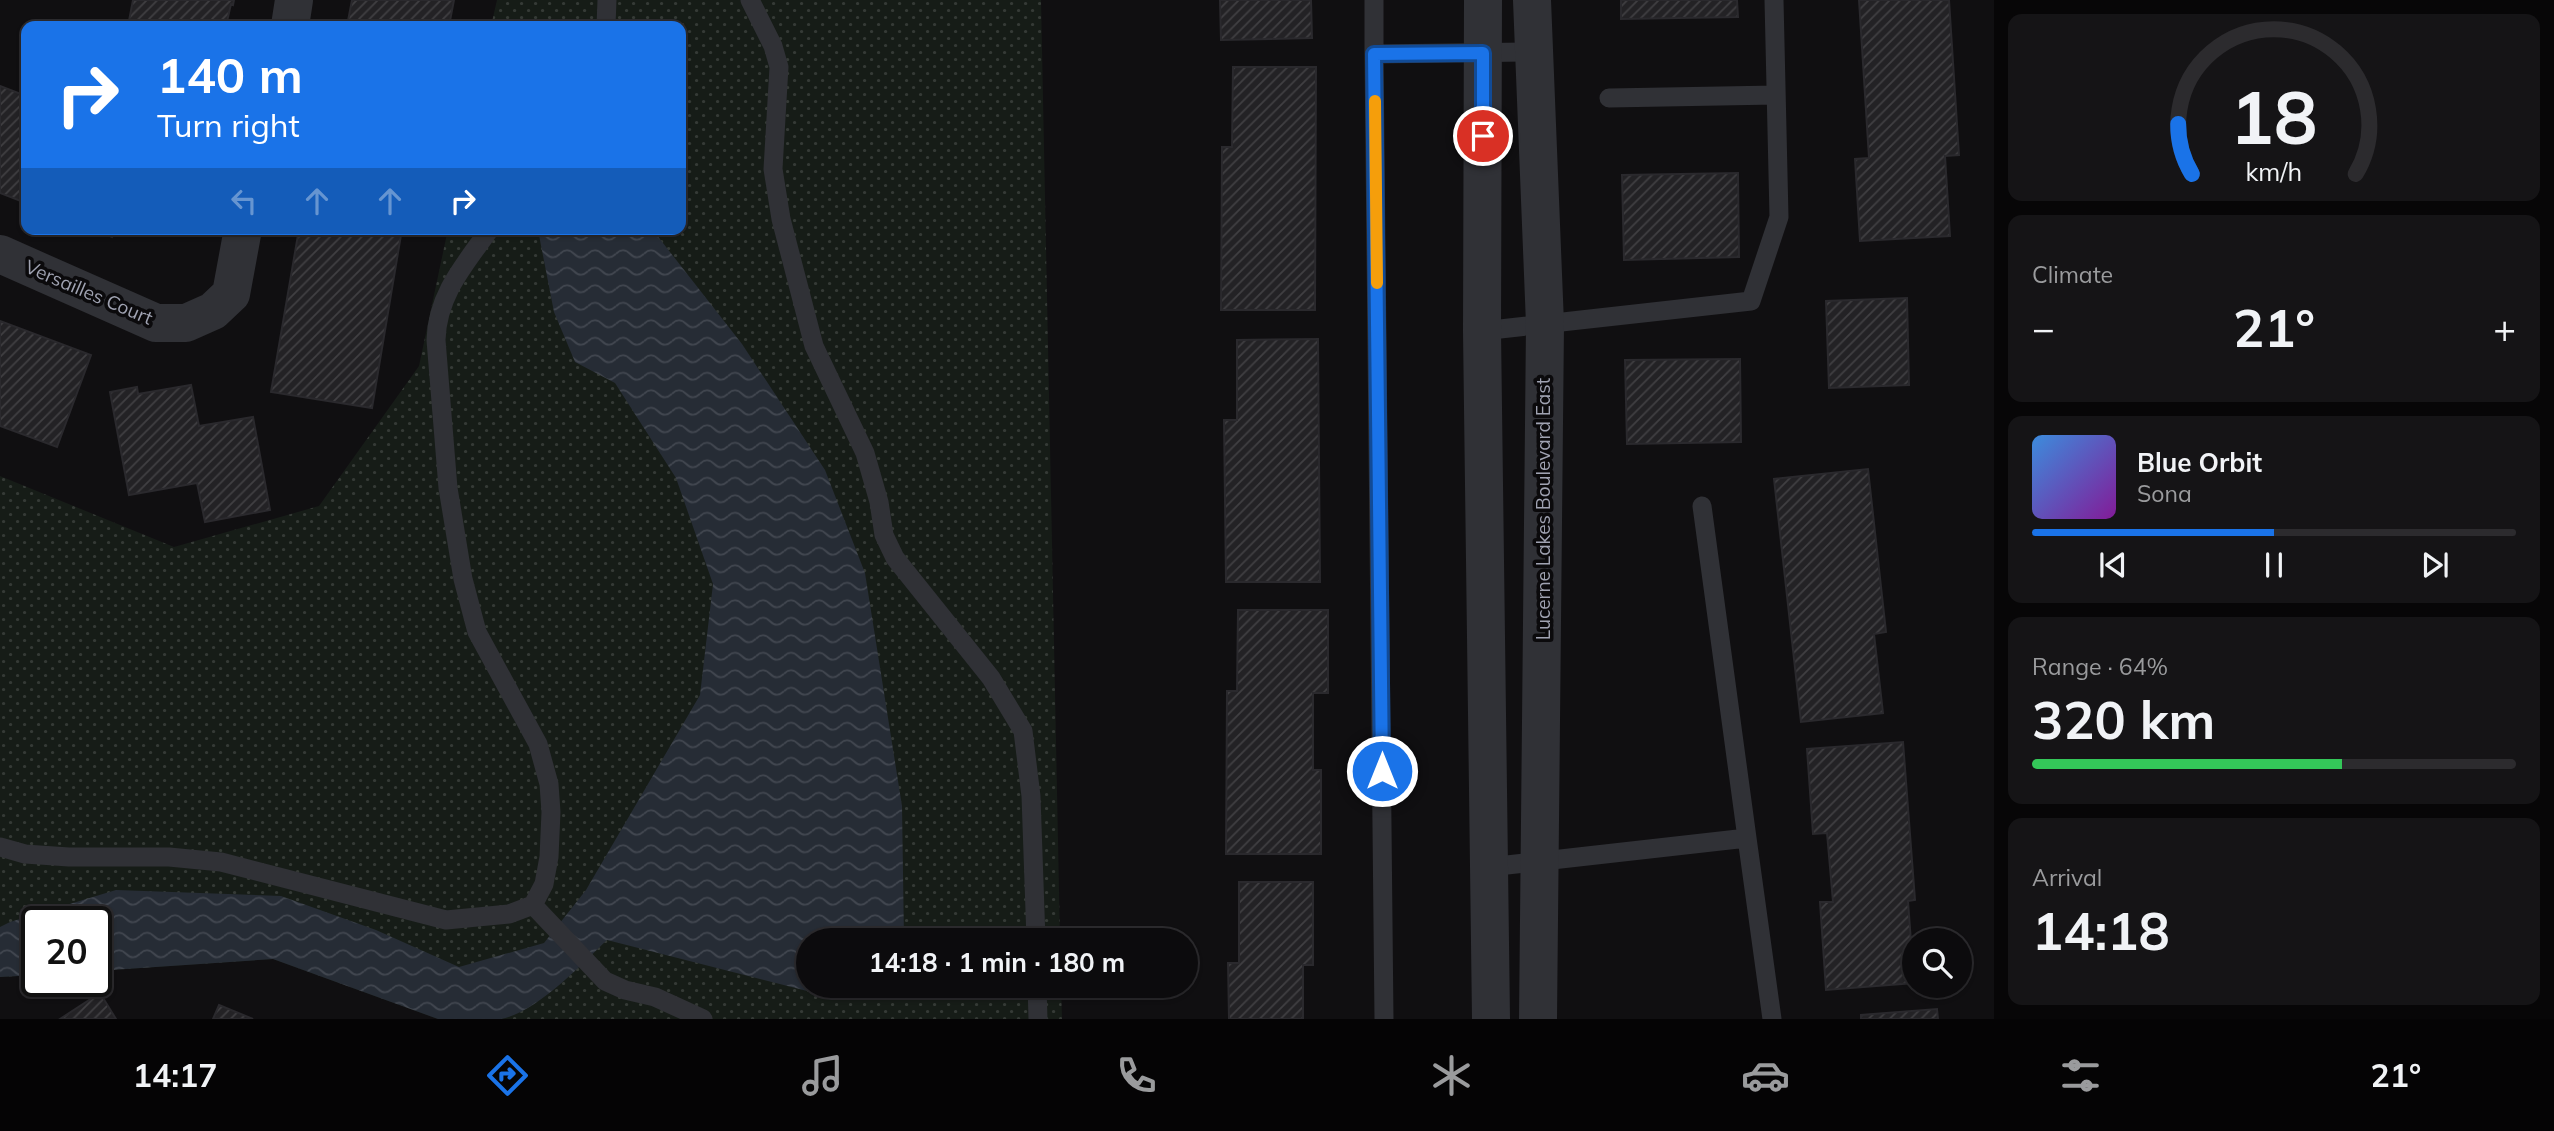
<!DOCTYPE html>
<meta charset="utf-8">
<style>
:root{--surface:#0c0b0d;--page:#151416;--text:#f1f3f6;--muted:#9a9b9d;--line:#2c2b2e;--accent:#1a73e8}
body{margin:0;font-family:Mulish,sans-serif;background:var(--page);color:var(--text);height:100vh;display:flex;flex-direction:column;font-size:26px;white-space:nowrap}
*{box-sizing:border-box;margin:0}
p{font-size:23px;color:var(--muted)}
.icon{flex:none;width:38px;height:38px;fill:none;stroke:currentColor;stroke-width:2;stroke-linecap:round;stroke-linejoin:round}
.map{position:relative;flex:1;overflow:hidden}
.side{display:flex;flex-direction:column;gap:14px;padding:14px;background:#070607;width:560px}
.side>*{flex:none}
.guide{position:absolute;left:21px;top:21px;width:665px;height:214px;border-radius:14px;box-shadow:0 2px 5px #0004,0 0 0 2px var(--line);background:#1a73e8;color:#fff;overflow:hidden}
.tools{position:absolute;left:1902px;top:928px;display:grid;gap:14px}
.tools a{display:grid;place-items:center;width:70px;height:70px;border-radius:50%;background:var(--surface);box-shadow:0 2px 5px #0004,0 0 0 2px var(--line);font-size:35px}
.speed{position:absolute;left:21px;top:906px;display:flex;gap:14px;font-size:35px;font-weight:700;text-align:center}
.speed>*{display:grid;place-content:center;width:91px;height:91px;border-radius:50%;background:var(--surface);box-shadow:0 2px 5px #0004,0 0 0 2px var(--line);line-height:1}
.speed .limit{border:4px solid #111;border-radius:10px;background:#fff;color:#111}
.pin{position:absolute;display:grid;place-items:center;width:60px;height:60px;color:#fff;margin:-30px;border:4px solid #fff;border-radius:50%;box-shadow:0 2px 7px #0007}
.me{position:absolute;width:77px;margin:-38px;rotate:0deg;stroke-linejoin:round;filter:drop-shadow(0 0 5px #0008)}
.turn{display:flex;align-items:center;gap:24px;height:147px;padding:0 21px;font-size:32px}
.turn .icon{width:91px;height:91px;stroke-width:2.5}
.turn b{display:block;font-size:49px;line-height:60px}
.lanes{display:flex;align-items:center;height:66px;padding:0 21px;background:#0003;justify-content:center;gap:35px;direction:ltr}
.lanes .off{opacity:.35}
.big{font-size:52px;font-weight:700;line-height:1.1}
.side .tile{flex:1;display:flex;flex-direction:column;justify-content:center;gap:10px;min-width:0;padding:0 24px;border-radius:14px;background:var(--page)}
.side .dial{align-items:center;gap:0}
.dial svg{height:182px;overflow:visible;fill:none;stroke:var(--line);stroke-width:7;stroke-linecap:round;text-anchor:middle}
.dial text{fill:var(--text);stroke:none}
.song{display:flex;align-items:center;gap:21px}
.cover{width:84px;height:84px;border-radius:10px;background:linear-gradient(135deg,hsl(210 70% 55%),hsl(290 70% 35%))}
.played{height:7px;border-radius:4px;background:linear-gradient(90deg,var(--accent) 50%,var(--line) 50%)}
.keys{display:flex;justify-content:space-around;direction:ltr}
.heat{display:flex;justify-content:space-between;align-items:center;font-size:38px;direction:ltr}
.charge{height:10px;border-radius:5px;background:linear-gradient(90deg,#34c759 64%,var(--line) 0)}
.trip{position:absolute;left:796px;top:928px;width:402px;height:70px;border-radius:35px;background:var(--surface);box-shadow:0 2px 5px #0004,0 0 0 2px var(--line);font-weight:700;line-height:70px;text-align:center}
.tab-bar{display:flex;height:112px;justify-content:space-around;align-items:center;background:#050405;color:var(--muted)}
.tab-bar .icon{width:49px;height:49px}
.tab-bar .on{color:var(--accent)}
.tab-bar b{font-size:32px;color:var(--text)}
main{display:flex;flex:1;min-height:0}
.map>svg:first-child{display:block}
.grass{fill:url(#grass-dots)}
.water{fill:url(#water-waves)}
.building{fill:url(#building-hatch);stroke:#2a292d;stroke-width:2}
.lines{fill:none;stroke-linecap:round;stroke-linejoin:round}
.lane{stroke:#303136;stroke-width:19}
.street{stroke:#303136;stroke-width:38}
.route-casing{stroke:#114b97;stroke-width:18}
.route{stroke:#1a73e8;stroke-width:12}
.slow{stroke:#f59e0b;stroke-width:12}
.labels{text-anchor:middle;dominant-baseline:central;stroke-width:7;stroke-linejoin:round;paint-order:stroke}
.street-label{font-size:19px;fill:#a0a3b2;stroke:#0b0a0c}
</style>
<main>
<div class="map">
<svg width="1994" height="1019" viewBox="0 0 1994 1019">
<defs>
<pattern id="grass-dots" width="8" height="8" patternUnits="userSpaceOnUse" patternTransform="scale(1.75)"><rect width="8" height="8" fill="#161c17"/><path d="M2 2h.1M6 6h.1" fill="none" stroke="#353a36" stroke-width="1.8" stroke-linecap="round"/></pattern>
<pattern id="water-waves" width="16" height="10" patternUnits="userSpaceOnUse" patternTransform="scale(1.75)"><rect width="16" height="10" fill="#262c35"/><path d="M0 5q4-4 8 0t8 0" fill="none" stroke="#424750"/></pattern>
<pattern id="building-hatch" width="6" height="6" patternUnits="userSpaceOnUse" patternTransform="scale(1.75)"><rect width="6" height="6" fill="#232225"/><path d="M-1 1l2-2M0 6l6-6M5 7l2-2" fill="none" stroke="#403f42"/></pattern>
</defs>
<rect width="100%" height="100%" fill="#100f11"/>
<path class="grass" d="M497,0H1041L1060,940H808V985H1061L1062,1019H438L273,959L96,971V922H37V975L0,977V476L174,547L319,506L419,366L448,229H681V26H491Z"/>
<path class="water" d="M652,229L742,344L825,470L865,573L902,806L904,940H808V985H873L827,996L607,940C581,965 537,1012 501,1019H438L273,959L96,971V922H37V975L0,977V927L10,922L116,890L281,896L376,930L459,967L544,943L586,890L700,695L713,584L676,478L615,383L575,362L554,312L538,230Z"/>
<path class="building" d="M133,0H234L233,5L231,4L226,26H128Z
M352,0H454L449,26H347Z
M1220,0H1311L1312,38L1221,40Z
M1621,0H1737L1738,17L1621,19Z
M1859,0H1949L1959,155L1945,156L1950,236L1860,241L1855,159L1869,158Z
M1233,67H1316L1315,310H1221L1222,147H1232Z
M0,86L26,96V203L0,193Z
M1738,173L1739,257L1624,260L1622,175Z
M93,229H115L112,237Z
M299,229H402L372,408L271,392Z
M1907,298L1909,385L1829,388L1826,301Z
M0,321L91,355L57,447L0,426Z
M1318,339L1320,582H1226L1224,420H1237V340Z
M1740,359L1741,442L1627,444L1625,360Z
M191,385L199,426L253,417L270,510L205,522L197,483L129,495L110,392L137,387L138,394Z
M1868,469L1886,632L1874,634L1883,713L1801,722L1774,479Z
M1238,610H1328V693H1313V770H1321V854H1226L1227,691H1237Z
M1903,742L1915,900L1908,901L1914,983L1826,990L1820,902H1833L1827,833L1813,834L1807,749Z
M1239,882H1313V965H1303V1019H1229L1228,963H1239Z
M100,993L116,1019H60Z
M219,1005L253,1019H213Z
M1937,1009L1938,1019H1861V1015Z"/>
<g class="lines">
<path class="lane" d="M750,0L773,46L779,67L773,169L781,219L814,346L865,453L879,502L884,535L895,558L991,678L1023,731L1031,796L1036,940
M606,26L607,0
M1374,54V0
M1609,98L1776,95
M1482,331L1751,301L1779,217L1774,0
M1702,506L1747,838
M0,847L25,854L69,857H169L221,862L446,920L509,914L533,905L544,884L549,857L551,812L549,784L538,744L477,632L463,579L448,488L436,340C437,295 465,264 490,229
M1489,867L1747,838L1772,1019
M533,905L605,981L625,990L655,997L703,1019
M1037,985L1038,1019
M1384,1019L1374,54L1533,52"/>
<path class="street" d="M1483,0L1482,331L1491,1019
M1532,0L1545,324L1538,1019
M290,26L294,0
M0,254L156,323H186L213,311L231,294L243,229"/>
</g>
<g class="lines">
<defs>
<path id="route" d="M1382,771L1374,54L1483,53V136"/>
</defs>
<use href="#route" class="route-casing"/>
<use href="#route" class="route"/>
<path class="slow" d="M1375,101L1377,283"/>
</g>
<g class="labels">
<g class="street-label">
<text transform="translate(89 292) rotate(23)">Versailles Court</text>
<text transform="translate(1543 509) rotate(-90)">Lucerne Lakes Boulevard East</text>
</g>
</g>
</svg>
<div class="tools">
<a><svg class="icon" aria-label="search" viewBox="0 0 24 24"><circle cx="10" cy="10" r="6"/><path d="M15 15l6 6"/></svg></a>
</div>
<div class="speed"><div class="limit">20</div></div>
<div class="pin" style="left:1483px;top:136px;background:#d93025"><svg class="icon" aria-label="arrive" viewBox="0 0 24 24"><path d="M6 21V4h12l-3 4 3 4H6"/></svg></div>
<svg class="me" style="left:1382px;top:771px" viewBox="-20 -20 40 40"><circle r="17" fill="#1a73e8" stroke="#fff" stroke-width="3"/><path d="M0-11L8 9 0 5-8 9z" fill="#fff"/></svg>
<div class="trip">14:18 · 1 min · 180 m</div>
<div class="guide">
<div class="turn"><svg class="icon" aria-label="right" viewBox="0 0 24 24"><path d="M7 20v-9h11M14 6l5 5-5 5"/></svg><div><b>140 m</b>Turn right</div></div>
<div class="lanes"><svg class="icon off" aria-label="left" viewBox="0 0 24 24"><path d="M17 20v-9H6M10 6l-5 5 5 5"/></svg><svg class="icon off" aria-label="ahead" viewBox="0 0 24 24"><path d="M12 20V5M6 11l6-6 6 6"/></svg><svg class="icon off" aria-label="ahead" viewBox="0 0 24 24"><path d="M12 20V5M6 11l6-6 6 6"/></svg><svg class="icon" aria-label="right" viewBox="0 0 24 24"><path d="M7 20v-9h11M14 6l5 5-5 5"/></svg></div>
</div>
</div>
<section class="side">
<div class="tile dial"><svg viewBox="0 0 100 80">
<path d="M14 69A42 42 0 1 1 86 69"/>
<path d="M14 69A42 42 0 0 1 8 47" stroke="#1a73e8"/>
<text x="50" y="56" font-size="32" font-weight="700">18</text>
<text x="50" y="72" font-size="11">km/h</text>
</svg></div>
<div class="tile"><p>Climate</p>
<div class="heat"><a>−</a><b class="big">21°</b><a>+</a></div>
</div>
<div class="tile">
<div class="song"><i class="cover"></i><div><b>Blue Orbit</b><p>Sona</p></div></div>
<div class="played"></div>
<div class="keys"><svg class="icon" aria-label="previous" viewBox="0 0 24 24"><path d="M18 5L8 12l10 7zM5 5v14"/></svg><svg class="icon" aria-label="pause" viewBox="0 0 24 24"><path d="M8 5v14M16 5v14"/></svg><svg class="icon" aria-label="next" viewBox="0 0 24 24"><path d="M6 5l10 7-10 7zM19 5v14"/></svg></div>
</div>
<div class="tile"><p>Range · 64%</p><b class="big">320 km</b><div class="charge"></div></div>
<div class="tile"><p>Arrival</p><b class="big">14:18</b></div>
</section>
</main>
<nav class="tab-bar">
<b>14:17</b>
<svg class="icon on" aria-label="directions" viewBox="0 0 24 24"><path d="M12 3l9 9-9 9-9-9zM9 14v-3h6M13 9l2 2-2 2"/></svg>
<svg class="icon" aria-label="music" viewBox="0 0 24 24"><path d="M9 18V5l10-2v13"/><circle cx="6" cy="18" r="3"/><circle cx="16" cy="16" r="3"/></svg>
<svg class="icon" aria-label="phone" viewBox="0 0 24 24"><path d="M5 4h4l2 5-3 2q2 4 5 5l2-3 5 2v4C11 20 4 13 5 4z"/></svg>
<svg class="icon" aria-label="climate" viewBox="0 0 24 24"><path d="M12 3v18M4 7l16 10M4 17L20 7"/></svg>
<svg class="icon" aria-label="car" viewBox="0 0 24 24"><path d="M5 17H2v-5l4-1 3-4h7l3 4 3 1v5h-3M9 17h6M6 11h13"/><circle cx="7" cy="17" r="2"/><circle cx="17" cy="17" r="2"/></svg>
<svg class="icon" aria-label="filters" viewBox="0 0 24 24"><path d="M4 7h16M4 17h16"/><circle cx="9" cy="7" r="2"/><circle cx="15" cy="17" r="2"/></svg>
<b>21°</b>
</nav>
